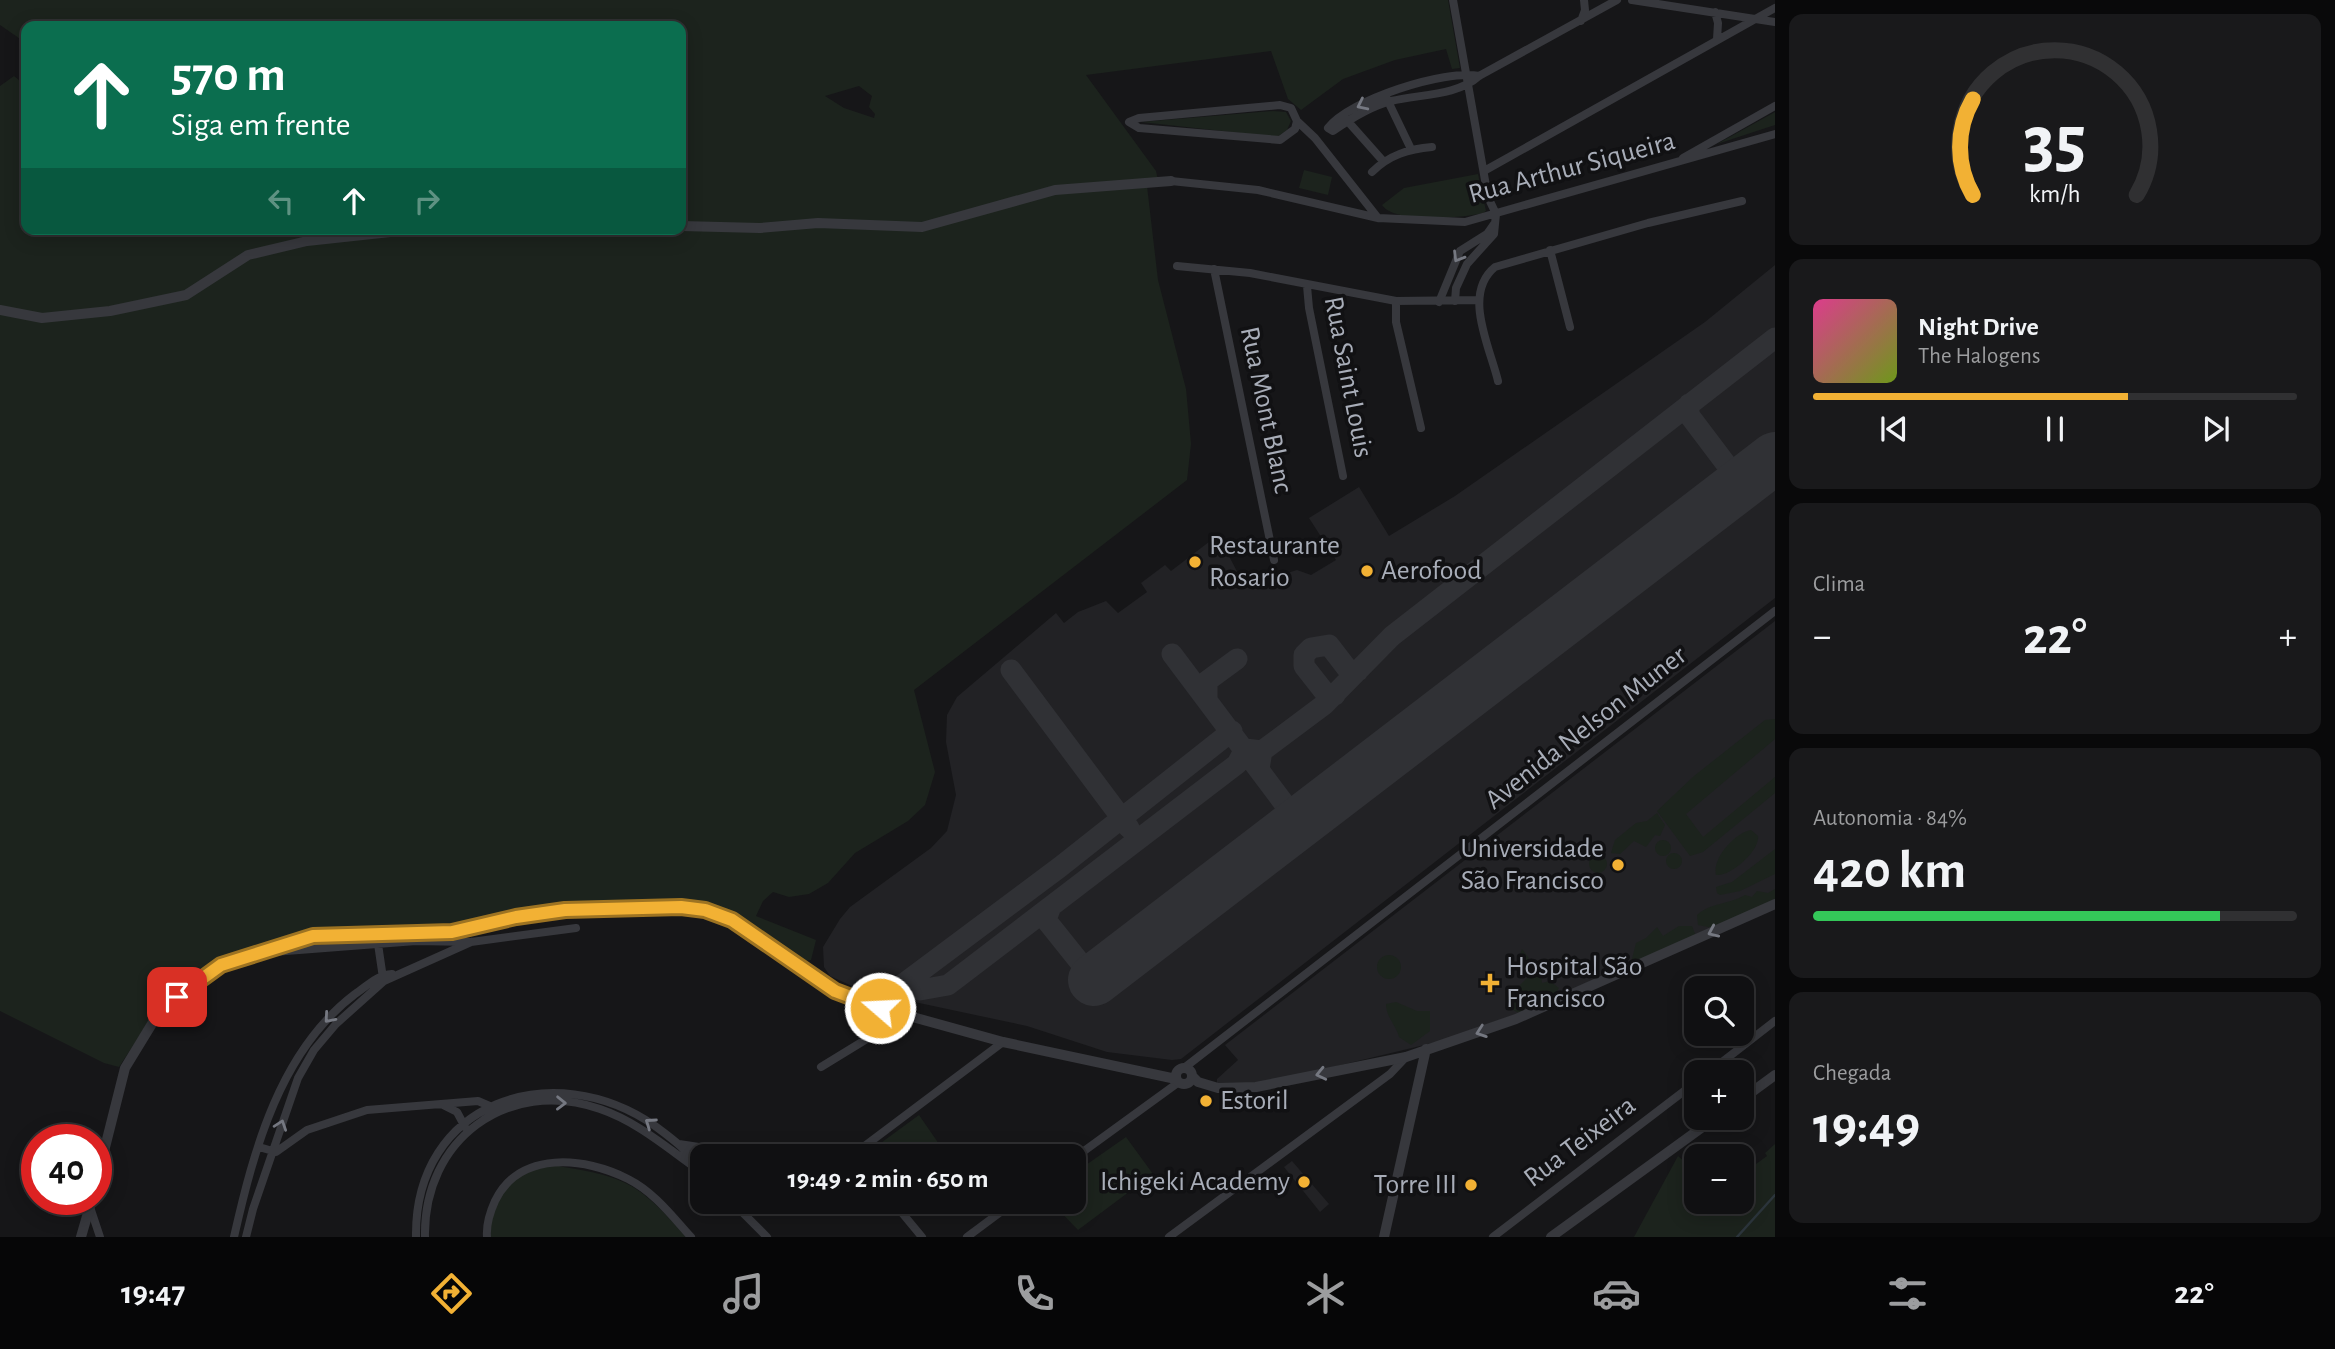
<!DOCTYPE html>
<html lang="pt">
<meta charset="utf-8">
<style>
:root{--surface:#101012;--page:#19191b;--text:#f1f3f6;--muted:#9c9d9f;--line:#303032;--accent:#f2b134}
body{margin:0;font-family:"Alegreya Sans",sans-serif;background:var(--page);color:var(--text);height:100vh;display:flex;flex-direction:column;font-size:26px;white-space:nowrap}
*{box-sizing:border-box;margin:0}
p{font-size:23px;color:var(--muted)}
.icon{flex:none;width:38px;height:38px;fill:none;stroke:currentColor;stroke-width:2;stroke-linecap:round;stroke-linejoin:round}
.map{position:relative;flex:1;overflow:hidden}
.side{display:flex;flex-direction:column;gap:14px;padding:14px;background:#09090a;width:560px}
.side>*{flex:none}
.banner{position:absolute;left:21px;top:21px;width:665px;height:214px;border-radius:14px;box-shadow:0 4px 18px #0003,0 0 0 2px var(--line);background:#0b6e4f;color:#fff;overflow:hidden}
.controls{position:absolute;left:1684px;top:976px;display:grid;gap:14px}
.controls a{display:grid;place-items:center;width:70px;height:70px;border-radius:14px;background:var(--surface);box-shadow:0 4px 18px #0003,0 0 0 2px var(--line);font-size:35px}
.speed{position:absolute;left:21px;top:1124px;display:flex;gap:14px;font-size:35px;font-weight:700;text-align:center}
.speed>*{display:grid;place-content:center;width:91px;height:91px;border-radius:50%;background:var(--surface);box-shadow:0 4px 18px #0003,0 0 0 2px var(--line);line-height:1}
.speed .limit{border:10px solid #d22;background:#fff;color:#111}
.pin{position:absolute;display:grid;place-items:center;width:60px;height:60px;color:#fff;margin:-30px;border-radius:14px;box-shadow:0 4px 10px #0006}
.me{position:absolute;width:77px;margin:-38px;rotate:289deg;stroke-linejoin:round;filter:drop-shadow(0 0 5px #0008)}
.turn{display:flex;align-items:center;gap:24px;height:147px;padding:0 35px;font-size:32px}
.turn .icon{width:91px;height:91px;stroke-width:2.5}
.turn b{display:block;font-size:49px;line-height:60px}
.lanes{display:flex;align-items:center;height:66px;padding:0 35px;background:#0003;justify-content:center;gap:35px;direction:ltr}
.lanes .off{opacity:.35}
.big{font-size:52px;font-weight:700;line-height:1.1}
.side .card{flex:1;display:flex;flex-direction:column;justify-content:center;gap:10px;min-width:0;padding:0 24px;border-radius:14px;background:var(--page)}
.side .dial{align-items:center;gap:0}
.dial svg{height:182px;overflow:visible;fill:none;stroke:var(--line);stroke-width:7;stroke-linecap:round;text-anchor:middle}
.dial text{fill:var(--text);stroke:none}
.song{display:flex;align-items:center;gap:21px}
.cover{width:84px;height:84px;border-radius:10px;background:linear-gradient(135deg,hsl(330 70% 55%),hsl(80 70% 35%))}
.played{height:7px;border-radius:4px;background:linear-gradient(90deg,var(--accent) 65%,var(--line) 65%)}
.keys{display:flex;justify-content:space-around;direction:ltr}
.heat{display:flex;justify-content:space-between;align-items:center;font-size:38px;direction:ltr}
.charge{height:10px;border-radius:5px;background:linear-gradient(90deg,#34c759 84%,var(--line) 0)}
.trip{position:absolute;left:690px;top:1144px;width:396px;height:70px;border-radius:14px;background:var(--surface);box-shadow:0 4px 18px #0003,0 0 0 2px var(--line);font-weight:700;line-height:70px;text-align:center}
.dock{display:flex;height:112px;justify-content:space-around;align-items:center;background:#060607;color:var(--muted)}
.dock .icon{width:49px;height:49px}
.dock .active{color:var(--accent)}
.dock b{font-size:32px;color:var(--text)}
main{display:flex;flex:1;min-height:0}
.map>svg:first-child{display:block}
.built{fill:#222225}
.green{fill:#1c231d;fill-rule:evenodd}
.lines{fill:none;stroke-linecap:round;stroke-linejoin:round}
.stream{stroke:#2c353c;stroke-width:2.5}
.taxiway{stroke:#303135;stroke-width:21}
.runway{stroke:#303135;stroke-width:52}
.minor{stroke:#37383d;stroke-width:8}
.tertiary{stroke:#37383d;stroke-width:10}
.oneway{stroke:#757881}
.route-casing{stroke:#9d7322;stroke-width:18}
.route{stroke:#f2b134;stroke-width:12}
.poi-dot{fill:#f2b134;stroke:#111113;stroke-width:2.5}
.labels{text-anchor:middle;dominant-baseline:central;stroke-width:7;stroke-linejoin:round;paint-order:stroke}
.street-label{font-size:28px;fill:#a8adb8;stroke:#111113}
.poi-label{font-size:28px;fill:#a8adb8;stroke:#111113;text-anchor:start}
</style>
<main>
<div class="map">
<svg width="1775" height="1237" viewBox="0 0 1775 1237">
<rect width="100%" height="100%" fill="#161618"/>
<path class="built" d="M1775,265V598L1181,1059L1172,1060L1107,1052L1027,1026L863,991L830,976L824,967L823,947L840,919L850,907L931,848L947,831L956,795L946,742L947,715L957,697L1056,613L1064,623L1078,612L1106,601L1118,613L1147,592L1141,583L1165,565L1171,571L1218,535L1243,583L1249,585L1297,570L1311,575L1336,560L1309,518L1359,487L1389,536L1455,496L1705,322Z
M1775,621V898L1541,1005L1441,1041L1262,1084H1217V1079L1238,1060L1225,1045Z
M1292,1161L1329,1204L1320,1212L1284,1167Z"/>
<path class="green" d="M0,0H1448L1460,68L1452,69L1446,49L1395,60L1343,79L1301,110L1288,99L1271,51L1086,75L1156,171L1159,185L1147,186L1158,280L1186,389L1191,444L1187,480L914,690L935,772L925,805L908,821L855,853L828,883L809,894L789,897L773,892L763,901L756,916L816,940L811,960L800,962L788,951L738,918L716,908L681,901L531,909L427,929L335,927L308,932L229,956L201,970L159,1006L119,1067L104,1063L0,1011V86L14,76L26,86V229H681V26H26V43L0,25ZM859,86L872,96L869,107L875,114L874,118L844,108L825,96Z
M1273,111L1286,112L1291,121L1287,130L1277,137L1141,122Z
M1775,112V125L1717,144Z
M1304,170L1332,177L1328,195L1299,188Z
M1478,174L1486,211L1483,213C1462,218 1395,224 1382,205L1404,188Z
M1775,719V739L1686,814L1703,837L1775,777V793L1703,852L1690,856L1657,811L1694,776L1765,720Z
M1657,813L1665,825L1660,836L1655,835L1646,847L1634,841L1620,854L1611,853L1615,840L1636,823L1647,821Z
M1751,830L1758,836C1760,851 1730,877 1716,875C1712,858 1735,833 1751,830Z
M1655 848a8 8 0 1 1 16 0a8 8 0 1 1-16 0Z
M1775,849V874L1740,891L1720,895L1717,893L1716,887L1732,882Z
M1666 861a8 8 0 1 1 16 0a8 8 0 1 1-16 0Z
M1589 864a9 9 0 1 1 18 0a9 9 0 1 1-18 0Z
M1775,889V901L1713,928L1698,925L1697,915C1710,903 1730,904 1745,895L1752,897L1757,891L1768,893Z
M1679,926H1692L1696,936L1634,962L1632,959L1636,943L1646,938L1657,927L1663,936Z
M1522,949L1541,974L1542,983L1550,981L1559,988L1552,997L1535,1001L1519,1013L1513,1010L1507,998L1530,975L1519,957Z
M1377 967a12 12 0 1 1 24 0a12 12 0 1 1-24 0Z
M1396,1002L1417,1011H1430V1031L1411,1045L1399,1037C1396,1025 1386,1017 1386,1004Z
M919,1115L948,1157H863V1156Z
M1126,1137L1153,1174L1078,1230L1051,1202H1073V1174Z
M1775,1144V1237H1634L1678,1156L1696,1172V1202H1741V1175L1767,1156L1765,1153Z
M552,1165C626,1177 637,1181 686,1237H491C488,1211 506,1180 530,1169C536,1166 546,1166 552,1165Z"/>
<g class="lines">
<path class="stream" d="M1737,1237L1775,1195"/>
<path class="taxiway" d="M1689,404V415L1732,472L1748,479
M1172,654L1292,814L1306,817
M1011,670L1129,828
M1335,695L1326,694L1304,666V655L1311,648L1329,645L1349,671H1358
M1207,700V681L1237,659
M1259,769L1262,751L1325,704L1392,636L1775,338
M1050,909L1046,920L1094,980
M902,985L920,990L948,985L1237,764L1245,749L1262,751
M902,985L1060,867L1232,731"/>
<path class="runway" d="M1094,980L1775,458"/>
<path class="minor" d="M1453,0L1488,197L1496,214L1494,234L1467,264L1456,288L1455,301
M1632,0L1775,22
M1715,12L1718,23L1717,39
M1581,21L1585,10L1584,0
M1479,76C1445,69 1349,100 1328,128L1333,131C1350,119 1371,106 1391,101C1420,94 1457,96 1479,76L1617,0
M1386,97L1411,149
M1280,105L1291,108L1297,121L1295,129L1280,140L1139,128L1129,122L1139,118Z
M1344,117L1383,161
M1297,121L1315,138L1378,218
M1683,158L1775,106
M1484,171L1775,8
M1372,172C1389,155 1409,149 1432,147
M1171,181L1258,190L1378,218L1465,222L1775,134
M1550,250L1570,327
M1177,266L1250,273L1396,301L1477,300
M1214,269L1274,560
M1307,286L1309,308L1343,476
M1396,301V322L1421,428
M1439,302L1460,251L1487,234L1494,224
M1498,381C1490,347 1462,294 1495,267L1648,223L1742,201
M378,944L383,978
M273,952L416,941L471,942L576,928
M821,1067L870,1037L898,1013
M1184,1068L1775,611
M1708,1073L1775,1021
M443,1105L457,1112L465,1127
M679,1144L766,1157
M259,1147L276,1152L307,1130L367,1110L478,1101L492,1107
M862,1157L858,1151L1003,1042
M1073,1159L1179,1082
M732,1202L767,1237
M893,1202L922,1237
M90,1207L100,1237
M234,1237C254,1149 280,1051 355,994C367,986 377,975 392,974
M246,1237L253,1209L298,1078L314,1050L336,1024L384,981L471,942
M416,1237C414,1102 553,1055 655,1126C674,1140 688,1150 700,1171C667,1148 638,1122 600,1109C507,1077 423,1140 425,1237
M487,1237C486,1224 490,1212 495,1201C520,1150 585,1157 628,1179C654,1192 672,1216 691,1237
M967,1237L1014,1202
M1169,1237L1390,1074L1406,1057
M1493,1237L1696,1082"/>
<path class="tertiary" d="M681,226L760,228L818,223L922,227L1055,190L1171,181
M0,310L42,318L110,311L186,295L248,255L307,241L418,229
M1176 1076a8 8 0 1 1 16 0a8 8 0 1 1-16 0Z
M1192,1076L1198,1082L1218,1088L1256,1087L1406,1057L1516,1019L1775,904
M1741,1100L1775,1075
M96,1183L125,1068L161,1009L221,965L313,936L335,933L452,932L565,910L681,907L705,910L732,920L810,976L862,1003L1003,1042L1176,1079
M81,1237L92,1199
M1384,1237L1426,1049
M1551,1237L1715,1118"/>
</g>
<defs><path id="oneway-chevron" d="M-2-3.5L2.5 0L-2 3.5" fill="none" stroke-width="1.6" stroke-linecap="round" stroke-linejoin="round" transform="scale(1.75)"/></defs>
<g class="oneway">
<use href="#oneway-chevron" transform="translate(1362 105) rotate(154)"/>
<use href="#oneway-chevron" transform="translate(1458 257) rotate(121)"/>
<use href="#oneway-chevron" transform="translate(1713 932) rotate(156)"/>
<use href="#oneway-chevron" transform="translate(329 1018) rotate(131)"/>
<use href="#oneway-chevron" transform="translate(1481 1032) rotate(161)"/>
<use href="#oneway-chevron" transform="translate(1321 1074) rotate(167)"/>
<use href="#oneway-chevron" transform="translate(561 1103) rotate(1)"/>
<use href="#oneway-chevron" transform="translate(650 1123) rotate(-145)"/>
<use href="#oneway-chevron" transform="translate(281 1125) rotate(-71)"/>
</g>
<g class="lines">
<defs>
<path id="route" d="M177,997L221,965L313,936L452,932L516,917L565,910L681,907L705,910L732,920L835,991L880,1008"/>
</defs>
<use href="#route" class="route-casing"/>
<use href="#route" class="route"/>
</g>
<g class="poi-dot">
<circle cx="1195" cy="562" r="7"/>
<circle cx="1367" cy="571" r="7"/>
<circle cx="1618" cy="865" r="7"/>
<path d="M1486.5 972.5h7v7h7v7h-7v7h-7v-7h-7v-7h7z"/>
<circle cx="1206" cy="1101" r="7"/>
<circle cx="1304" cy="1182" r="7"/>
<circle cx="1471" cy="1185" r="7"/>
</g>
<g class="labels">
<g class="street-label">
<text transform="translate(1572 168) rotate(-15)">Rua Arthur Siqueira</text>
<text transform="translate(1348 377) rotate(79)">Rua Saint Louis</text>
<text transform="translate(1266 410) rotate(78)">Rua Mont Blanc</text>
<text transform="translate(1586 728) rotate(-38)">Avenida Nelson Muner</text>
<text transform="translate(1580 1142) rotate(-37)">Rua Teixeira</text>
</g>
<g class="poi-label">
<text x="1209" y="546">Restaurante<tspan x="1209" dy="32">Rosario</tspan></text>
<text x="1381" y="571">Aerofood</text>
<text x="1604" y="849" text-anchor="end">Universidade<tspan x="1604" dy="32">São Francisco</tspan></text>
<text x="1506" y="967">Hospital São<tspan x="1506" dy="32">Francisco</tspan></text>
<text x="1220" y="1101">Estoril</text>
<text x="1290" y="1182" text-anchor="end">Ichigeki Academy</text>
<text x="1457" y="1185" text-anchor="end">Torre III</text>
</g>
</g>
</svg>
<div class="controls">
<a><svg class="icon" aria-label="search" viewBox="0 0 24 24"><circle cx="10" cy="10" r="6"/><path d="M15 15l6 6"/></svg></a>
<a>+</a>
<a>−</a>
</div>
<div class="speed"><div class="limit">40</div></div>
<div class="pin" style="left:177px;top:997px;background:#d93025"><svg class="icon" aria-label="arrive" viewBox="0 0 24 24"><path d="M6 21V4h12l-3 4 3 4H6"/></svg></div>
<svg class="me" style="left:880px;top:1008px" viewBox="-20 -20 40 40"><circle r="17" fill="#f2b134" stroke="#fff" stroke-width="3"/><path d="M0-11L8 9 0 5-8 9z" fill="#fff"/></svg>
<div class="trip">19:49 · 2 min · 650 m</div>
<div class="banner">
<div class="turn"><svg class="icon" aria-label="ahead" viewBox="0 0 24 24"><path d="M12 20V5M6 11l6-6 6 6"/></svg><div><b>570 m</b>Siga em frente</div></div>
<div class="lanes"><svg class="icon off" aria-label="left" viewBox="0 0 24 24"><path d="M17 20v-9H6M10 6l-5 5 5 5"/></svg><svg class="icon" aria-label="ahead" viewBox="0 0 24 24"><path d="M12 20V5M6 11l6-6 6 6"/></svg><svg class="icon off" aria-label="right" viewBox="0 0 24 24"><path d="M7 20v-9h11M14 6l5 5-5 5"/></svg></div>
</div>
</div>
<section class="side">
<div class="card dial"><svg viewBox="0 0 100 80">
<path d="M14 69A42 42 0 1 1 86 69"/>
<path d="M14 69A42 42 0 0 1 14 27" stroke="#f2b134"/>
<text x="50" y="56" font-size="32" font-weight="700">35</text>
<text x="50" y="72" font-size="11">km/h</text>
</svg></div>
<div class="card">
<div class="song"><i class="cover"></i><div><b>Night Drive</b><p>The Halogens</p></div></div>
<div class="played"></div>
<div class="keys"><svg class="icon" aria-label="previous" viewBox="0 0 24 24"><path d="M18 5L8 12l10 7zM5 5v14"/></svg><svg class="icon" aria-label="pause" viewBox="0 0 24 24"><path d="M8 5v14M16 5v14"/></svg><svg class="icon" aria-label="next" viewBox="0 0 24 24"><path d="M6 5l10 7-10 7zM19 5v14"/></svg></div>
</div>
<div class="card"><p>Clima</p>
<div class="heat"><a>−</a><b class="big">22°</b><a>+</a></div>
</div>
<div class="card"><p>Autonomia · 84%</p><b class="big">420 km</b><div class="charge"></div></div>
<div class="card"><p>Chegada</p><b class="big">19:49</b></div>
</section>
</main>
<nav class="dock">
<b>19:47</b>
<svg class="icon active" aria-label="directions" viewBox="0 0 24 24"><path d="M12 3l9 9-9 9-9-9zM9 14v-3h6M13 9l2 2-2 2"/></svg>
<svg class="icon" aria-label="music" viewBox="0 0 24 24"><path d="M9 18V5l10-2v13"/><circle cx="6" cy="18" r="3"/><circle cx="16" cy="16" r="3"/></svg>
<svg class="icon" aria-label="phone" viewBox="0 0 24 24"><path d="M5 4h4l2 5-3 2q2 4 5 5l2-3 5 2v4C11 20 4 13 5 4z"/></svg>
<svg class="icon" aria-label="climate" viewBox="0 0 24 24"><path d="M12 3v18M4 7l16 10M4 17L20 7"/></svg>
<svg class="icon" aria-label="car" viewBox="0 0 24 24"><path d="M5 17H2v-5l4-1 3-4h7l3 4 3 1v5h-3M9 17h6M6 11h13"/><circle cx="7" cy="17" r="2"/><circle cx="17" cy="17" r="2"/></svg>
<svg class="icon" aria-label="filters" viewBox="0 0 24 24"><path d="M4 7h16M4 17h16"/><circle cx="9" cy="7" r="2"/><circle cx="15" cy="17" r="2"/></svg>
<b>22°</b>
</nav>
